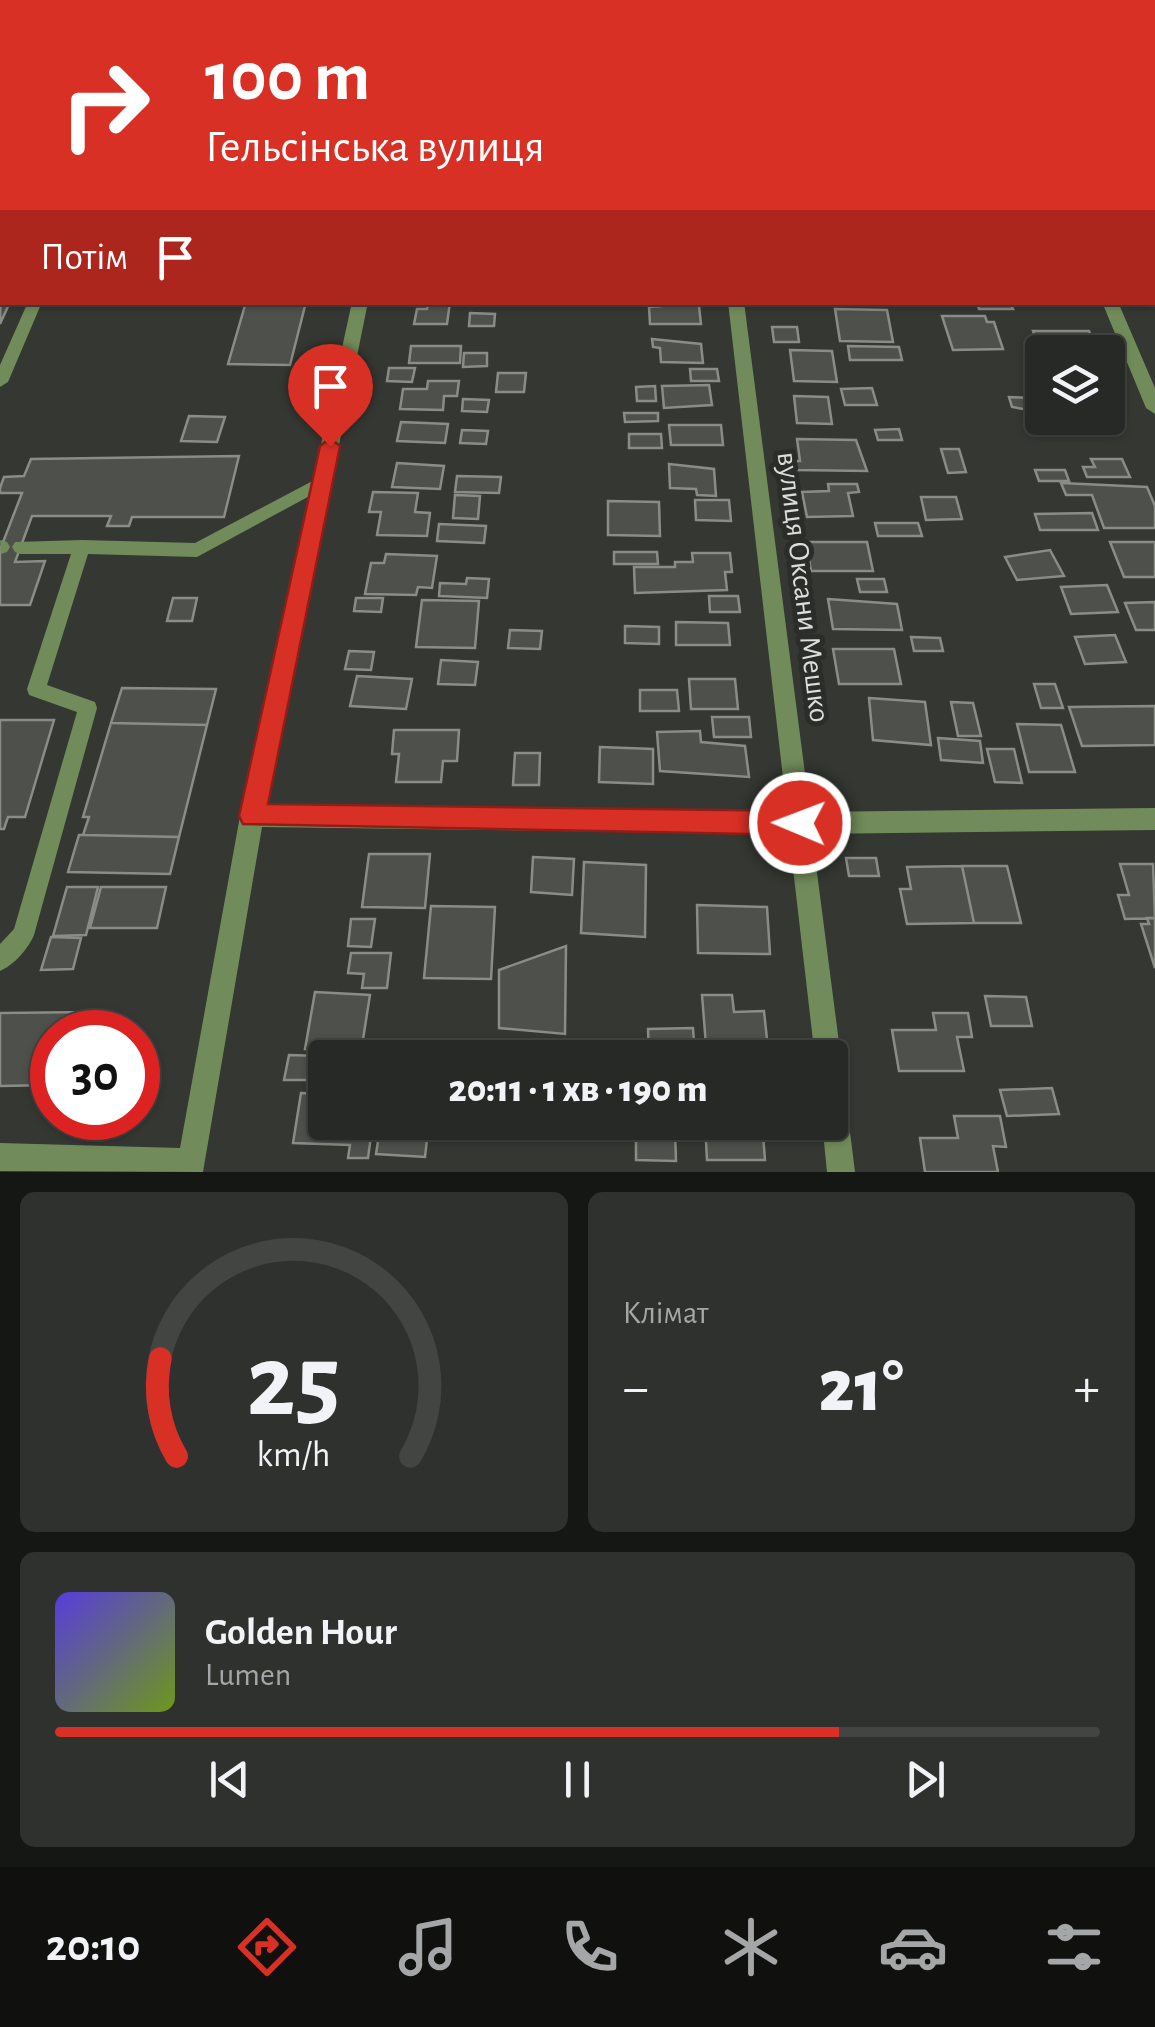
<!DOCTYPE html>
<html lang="uk">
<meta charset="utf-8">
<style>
:root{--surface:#272926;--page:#2f312e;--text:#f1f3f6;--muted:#a4a6a7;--line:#434543;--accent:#d93025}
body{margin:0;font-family:"Alegreya Sans",sans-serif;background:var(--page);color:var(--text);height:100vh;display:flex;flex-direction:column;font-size:38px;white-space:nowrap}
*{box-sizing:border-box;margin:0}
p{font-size:32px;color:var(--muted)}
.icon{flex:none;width:55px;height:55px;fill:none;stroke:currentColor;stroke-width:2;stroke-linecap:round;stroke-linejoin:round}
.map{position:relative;height:1172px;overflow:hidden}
.drawer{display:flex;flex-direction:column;gap:20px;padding:20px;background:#151715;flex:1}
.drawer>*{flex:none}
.hud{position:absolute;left:0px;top:0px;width:1155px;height:305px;box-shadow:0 2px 8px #0004,0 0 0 2px var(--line);background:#d93025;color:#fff;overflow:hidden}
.tools{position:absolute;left:1025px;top:335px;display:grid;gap:20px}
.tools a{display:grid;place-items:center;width:100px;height:100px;border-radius:10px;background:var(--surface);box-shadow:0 2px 8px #0004,0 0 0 2px var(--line);font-size:50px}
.speed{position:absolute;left:30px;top:1010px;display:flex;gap:20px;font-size:50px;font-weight:700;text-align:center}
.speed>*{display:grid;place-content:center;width:130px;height:130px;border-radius:50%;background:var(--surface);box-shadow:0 2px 8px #0004,0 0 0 2px var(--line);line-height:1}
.speed .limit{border:15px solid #d22;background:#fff;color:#111}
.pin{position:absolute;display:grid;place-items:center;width:85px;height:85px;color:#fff;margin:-102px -42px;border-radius:50% 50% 50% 0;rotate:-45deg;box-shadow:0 0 10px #0007}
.pin .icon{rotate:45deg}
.me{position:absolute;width:110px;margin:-55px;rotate:271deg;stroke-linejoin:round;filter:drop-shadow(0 0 8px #0008)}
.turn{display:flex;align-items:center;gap:35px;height:210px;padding:0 40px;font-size:45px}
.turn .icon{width:130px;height:130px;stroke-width:2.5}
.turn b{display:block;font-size:70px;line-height:85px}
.then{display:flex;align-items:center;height:95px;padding:0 40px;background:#0003;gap:20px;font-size:38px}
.big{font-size:75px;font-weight:800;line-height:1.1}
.drawer .card{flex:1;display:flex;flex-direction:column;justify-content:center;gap:15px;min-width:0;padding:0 35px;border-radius:15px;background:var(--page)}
.drawer .dial{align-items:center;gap:0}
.dial svg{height:260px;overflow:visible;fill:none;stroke:var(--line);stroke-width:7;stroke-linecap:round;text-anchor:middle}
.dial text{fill:var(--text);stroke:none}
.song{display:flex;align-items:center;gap:30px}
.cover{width:120px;height:120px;border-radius:15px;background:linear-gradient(135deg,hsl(250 70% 55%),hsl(80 70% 35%))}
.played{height:10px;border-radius:5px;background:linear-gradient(90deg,var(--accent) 75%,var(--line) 75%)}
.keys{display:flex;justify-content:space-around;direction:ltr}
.heat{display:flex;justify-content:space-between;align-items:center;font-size:55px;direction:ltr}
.drawer .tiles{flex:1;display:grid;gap:20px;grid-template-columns:1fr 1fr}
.card:last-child{grid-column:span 2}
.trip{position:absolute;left:308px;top:1040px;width:540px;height:100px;border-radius:10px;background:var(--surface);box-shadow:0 2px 8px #0004,0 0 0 2px var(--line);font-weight:800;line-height:100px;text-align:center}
.tabs{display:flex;height:160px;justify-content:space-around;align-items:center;background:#10100f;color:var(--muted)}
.tabs .icon{width:70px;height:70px}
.tabs .selected{color:var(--accent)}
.tabs b{font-size:45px;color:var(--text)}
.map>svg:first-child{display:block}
.building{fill:#4d504b;stroke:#898d86;stroke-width:2.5}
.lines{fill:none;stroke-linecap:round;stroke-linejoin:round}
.service{fill:#718c5a;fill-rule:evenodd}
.minor{fill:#718c5a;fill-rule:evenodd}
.route{fill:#d93025;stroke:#8d1f18;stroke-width:2.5}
.labels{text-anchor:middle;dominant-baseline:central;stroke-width:10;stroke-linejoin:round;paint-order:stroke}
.street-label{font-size:30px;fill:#dcdedb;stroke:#2a2d28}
</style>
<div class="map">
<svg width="1155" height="1172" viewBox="0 0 1155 1172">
<rect width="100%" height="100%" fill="#343732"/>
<path class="building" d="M1018,0H1155V8L1152,2Z
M2,230V302H10L0,324Z
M246,302H306L290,365L228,364Z
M428,302H450L447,324H414L417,309H427Z
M661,302L699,306L701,324H650L649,307L661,306Z
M977,302H1010L1013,309H979Z
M835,309L887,310L893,342L840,341Z
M470,313L495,314L494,326H469Z
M942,316H985L987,322H994L1003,349L953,350Z
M772,327H797L799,342H774Z
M1033,331H1089L1096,349H1039Z
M652,339L701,344L703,363L661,362L660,348L653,347Z
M411,346H461L460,363H409Z
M848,346L899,347L902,360H850Z
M790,350L832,351L837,382L794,381Z
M464,353H487V366L463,367Z
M389,368H415L412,382L387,381Z
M690,369H717L719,381H691Z
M498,373H526L524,392H496Z
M428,381H459L457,396H444L443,410L400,409L403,389H427Z
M709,385L712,405L664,408L662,386Z
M655,386L656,401H637L636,387Z
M872,388L877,405H845L841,389Z
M794,396L828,397L832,424L797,423Z
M1009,397L1031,398L1035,411L1012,407Z
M463,399L489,400L487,412L462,411Z
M1037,411H1042V418H1107L1112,431H1030L1025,415H1039Z
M624,413H658V421L625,422Z
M189,416L225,417L217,442L181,441Z
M401,422L448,424L445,443L397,441Z
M669,425H721L723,445H671Z
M899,429L902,440H878L875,430Z
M462,430L488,431L486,444L460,443Z
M629,434H661L662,448H629Z
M797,439L856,440L867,471L795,470L794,461H800Z
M941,449H959L966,472L948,473Z
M239,456L224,517H132L129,526H107L111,516H32L15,562L45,561L30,605H0V550L22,493H0V488L4,477L24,476L31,459Z
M1091,459H1122L1130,477H1087L1083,467H1095Z
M397,463L444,466L440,489L392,487Z
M669,464L714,469L716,496L697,495L696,489L670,488Z
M1035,470H1065L1069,481H1039Z
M457,476L501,477L499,493L455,492Z
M1061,483L1147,487L1155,506V528H1104L1092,495H1066Z
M828,484H857L859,492L848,493L853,516L807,517L802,492L829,491Z
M373,492L418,493L415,512L430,513L427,536L377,535L381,512H369Z
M455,495L480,496L478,519L453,518Z
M921,497H956L962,519L926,520Z
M695,500H729L731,521L696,520Z
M608,501L659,502L660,536L608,535Z
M1092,513L1098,530H1040L1035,514Z
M875,523H918L922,536H878Z
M439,524L486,526L484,543L437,541Z
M806,542H867L873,571H811Z
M1110,542H1155V577H1124Z
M1050,550L1064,576L1017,580L1005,557Z
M614,552H657L658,564H614Z
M692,553H730L732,572H725L727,590L635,593L634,567H675V562H693Z
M386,554L437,556L432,588L418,587L416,595L365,594L371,563H384Z
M467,578L489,579L487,598L439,596L440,583L466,584Z
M857,579H884L887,592H860Z
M1107,585L1118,612L1071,614L1061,587Z
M709,596H738L740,612H710Z
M173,598H197L192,621H167Z
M356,598H383L381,612L354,611Z
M828,599L897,604L902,630L833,629Z
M422,600L479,601L475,648L416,647Z
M1155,602V630H1136L1125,603Z
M676,622L728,623L730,645H676Z
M625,626L659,627V644L625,643Z
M510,630L542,631L540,649L508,648Z
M1115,635L1126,662L1085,664L1075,637Z
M911,637L940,638L943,651H914Z
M833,649H894L901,684H839Z
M349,651L374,652L371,670L345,669Z
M441,660L478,662L475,685L438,684Z
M357,676L412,679L406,709L350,706Z
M689,679H735L738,709H691Z
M1034,684H1055L1063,708H1041Z
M122,688L216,689L207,725L111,723Z
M640,690H677L679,711H640Z
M869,698L925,702L931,745L873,740Z
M951,702L973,703L981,736H958Z
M1155,706V745L1082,746L1069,707Z
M712,717H749L751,737H714Z
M0,720H54L25,817H8L4,829H0Z
M111,723L207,725L179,837L83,835L89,817H83Z
M1017,724L1061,725L1075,772H1029Z
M394,730H459L457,761H443L441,782H396L399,754H392Z
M700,731L701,742L745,746L749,777L660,771L657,732Z
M938,738L980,741L983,763L941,760Z
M600,747L653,749V784L599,782Z
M987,749H1014L1022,783L995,782Z
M515,753H540L539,785H513Z
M79,835H83L179,837L170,874L68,872Z
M369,854H430L425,908L362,907Z
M533,857L574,859L572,895L531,892Z
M846,858H876L879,876H849Z
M584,862L646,865L645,937L581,933Z
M1120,864H1153L1155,918L1125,919L1118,895H1129Z
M962,866L974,923L907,924L900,889H911L907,867Z
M962,866H1007L1021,923H974Z
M67,887H98L86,935L53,936Z
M101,887H166L157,928H90Z
M697,905L767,907L770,954L698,953Z
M431,906L495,907L491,979L424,978Z
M1147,918H1155V968L1141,924H1149Z
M351,919H375L371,947L348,946Z
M51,937L81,938L73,969L41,970Z
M566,946L565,1034L499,1028V970Z
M351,953H391L387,988H362L364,974L348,973Z
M315,992L370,995L361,1052L305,1049Z
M702,995H732L734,1012L764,1011L769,1058H707Z
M985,996L1026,997L1032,1026H991Z
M91,1012L86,1032H52V1085L0,1086V1013Z
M933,1013H968L972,1037H957L964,1071H899L892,1030H936Z
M693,1028L695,1058H649L648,1029Z
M289,1055L320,1056L316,1080H284Z
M1052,1088L1059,1114L1007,1116L1000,1090Z
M301,1093L325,1094V1122H373L368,1158H348L350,1145L293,1143Z
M954,1116H1000L1006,1147L993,1146L998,1172H925L920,1138H958Z
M381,1122H429L425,1157L376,1154Z
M705,1122H762L765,1160H707Z
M636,1130L675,1131L676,1161L636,1160Z"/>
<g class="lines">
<path class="service" d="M338,0H348V2H338Z
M521,0H531V2H521Z
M847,0H857V2H847Z
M28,302H42L8,382L0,387V365Z
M322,476L328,478L330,482L328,486L197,557L88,554L47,685L95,702L97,708L34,935C28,949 14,965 0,971V944L14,929L77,712L29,695L27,689L71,554H21L15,552L12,547L15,542L82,540L195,543Z
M0,540L7,542L10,547L7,552L1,554Z"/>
<path class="minor" d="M949,0H961L962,2H950Z
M1152,62H1155V70H1152Z
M0,78H2V86H0Z
M1152,236H1155V246H1152Z
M352,302H368L266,805L787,812L728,302H744L810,812L1155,808V830L812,834L841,1058L838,1066L843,1076L855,1172H827L822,1122H830V1058H815L789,834L262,827L203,1172L0,1171V1143L180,1148L240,816Z
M1102,302H1118L1155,388V414L1146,408Z"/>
</g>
<path class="route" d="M330,438L340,446L268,804L800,811L809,814L813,823L809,832L800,835L243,824L239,816L320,446Z"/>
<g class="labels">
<g class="street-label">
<text transform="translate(803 587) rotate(83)">вулиця Оксани Мешко</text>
</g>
</g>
</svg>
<div class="tools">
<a><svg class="icon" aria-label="layers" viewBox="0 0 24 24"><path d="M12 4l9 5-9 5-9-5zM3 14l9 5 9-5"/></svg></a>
</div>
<div class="speed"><div class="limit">30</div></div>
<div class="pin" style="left:330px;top:446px;background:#d93025"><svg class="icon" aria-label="arrive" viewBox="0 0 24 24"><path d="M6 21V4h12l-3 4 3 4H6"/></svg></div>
<svg class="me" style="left:800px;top:823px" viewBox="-20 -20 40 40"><circle r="17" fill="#d93025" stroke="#fff" stroke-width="3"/><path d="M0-11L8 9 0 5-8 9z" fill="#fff"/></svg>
<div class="trip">20:11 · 1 хв · 190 m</div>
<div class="hud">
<div class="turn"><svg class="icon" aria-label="right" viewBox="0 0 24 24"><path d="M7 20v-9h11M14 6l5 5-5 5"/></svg><div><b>100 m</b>Гельсінська вулиця</div></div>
<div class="then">Потім<svg class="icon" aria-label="arrive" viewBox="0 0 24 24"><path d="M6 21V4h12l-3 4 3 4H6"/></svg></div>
</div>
</div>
<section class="drawer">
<div class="tiles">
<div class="card dial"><svg viewBox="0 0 100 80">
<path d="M14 69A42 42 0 1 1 86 69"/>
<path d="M14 69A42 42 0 0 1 9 39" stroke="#d93025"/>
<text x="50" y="56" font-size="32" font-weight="700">25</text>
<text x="50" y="72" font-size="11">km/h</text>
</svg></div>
<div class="card"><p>Клімат</p>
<div class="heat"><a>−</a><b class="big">21°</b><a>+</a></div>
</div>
<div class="card">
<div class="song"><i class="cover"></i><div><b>Golden Hour</b><p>Lumen</p></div></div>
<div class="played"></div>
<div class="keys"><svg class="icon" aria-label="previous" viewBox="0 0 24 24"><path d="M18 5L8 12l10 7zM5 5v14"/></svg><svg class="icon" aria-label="pause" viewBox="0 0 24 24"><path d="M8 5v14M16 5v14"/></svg><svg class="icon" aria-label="next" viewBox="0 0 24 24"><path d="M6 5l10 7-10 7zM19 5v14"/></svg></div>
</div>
</div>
</section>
<nav class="tabs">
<b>20:10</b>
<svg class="icon selected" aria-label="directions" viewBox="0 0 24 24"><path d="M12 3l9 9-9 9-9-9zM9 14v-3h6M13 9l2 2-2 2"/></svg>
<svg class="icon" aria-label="music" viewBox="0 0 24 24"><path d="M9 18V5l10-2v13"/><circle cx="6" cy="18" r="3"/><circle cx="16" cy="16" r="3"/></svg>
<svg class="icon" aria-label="phone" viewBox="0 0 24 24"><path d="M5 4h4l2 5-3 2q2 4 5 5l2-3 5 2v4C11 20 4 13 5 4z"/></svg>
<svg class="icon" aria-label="climate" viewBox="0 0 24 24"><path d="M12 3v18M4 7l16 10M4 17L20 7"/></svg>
<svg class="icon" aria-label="car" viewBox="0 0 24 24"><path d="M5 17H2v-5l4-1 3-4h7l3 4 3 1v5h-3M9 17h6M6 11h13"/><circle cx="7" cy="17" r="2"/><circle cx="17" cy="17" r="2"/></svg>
<svg class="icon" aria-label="filters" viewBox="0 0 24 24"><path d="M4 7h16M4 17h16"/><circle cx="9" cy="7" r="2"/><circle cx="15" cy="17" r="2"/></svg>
</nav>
